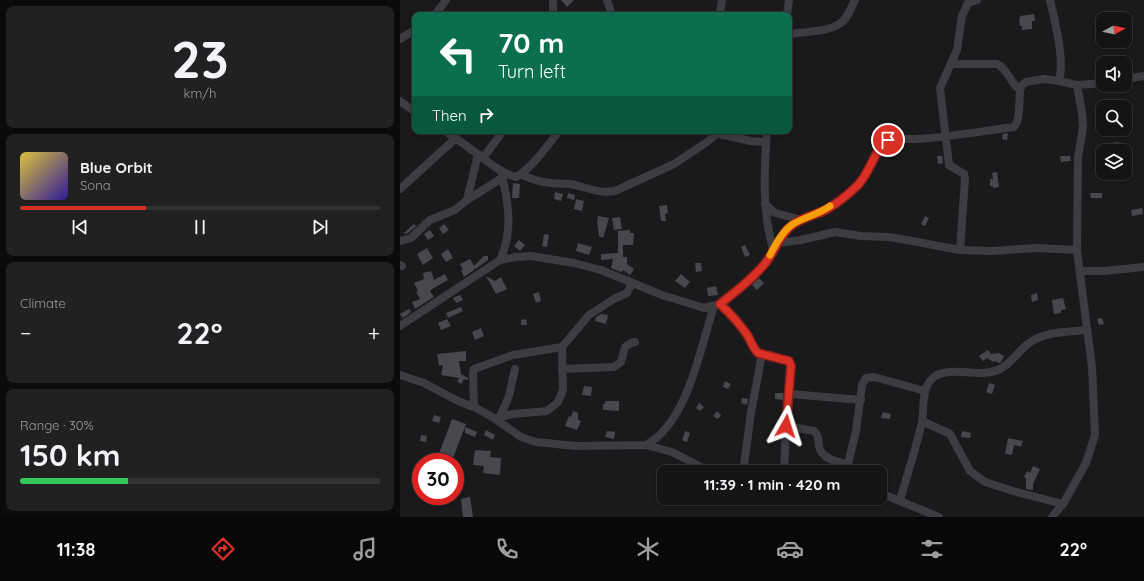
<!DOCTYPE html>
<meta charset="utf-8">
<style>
:root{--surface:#141415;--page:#212122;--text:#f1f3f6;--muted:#9d9ea0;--line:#333334;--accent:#d93025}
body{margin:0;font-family:Quicksand,sans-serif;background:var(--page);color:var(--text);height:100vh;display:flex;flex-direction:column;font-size:15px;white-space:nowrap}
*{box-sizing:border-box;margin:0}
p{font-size:13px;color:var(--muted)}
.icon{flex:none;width:22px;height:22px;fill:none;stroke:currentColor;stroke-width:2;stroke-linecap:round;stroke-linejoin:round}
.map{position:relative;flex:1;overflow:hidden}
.details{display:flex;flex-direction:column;gap:6px;padding:6px;background:#0b0b0c;width:400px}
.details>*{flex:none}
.banner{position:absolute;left:12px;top:12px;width:380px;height:122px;border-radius:8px;box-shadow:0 2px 6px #0003,0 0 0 1px var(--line);background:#0b6e4f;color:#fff;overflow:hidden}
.needle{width:26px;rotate:82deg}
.tools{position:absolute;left:696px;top:12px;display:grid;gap:8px}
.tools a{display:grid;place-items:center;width:36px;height:36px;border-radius:8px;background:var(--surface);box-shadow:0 2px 6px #0003,0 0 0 1px var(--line);font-size:20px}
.speed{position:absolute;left:12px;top:453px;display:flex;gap:8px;font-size:20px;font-weight:700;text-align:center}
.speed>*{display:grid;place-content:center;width:52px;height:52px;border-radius:50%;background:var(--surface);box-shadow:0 2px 6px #0003,0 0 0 1px var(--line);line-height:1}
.speed .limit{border:6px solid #d22;background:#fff;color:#111}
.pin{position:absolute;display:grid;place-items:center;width:34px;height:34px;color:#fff;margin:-17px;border:2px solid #fff;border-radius:50%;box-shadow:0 1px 4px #0007}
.me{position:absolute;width:44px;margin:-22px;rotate:6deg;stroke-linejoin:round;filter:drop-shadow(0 0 3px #0008)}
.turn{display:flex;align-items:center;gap:14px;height:84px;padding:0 20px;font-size:18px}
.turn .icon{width:52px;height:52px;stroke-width:2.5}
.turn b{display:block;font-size:28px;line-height:34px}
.then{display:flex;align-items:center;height:38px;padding:0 20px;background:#0003;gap:8px;font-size:15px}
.big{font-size:30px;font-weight:700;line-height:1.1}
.details .tile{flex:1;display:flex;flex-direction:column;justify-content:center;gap:6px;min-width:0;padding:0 14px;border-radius:8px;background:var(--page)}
.details .dial{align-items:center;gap:0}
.dial b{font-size:52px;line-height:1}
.song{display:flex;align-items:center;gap:12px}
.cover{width:48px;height:48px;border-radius:6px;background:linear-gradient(135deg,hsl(50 70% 55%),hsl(250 70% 35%))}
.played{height:4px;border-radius:2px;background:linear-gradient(90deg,var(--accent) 35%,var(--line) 35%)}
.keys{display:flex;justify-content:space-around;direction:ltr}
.heat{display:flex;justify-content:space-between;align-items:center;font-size:22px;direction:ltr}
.charge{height:6px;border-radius:3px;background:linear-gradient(90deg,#34c759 30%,var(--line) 0)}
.trip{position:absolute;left:257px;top:465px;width:230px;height:40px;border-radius:8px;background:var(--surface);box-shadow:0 2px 6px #0003,0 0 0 1px var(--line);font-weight:700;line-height:40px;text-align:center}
.tabs{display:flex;height:64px;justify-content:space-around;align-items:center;background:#080808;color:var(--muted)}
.tabs .icon{width:28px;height:28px}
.tabs .on{color:var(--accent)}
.tabs b{font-size:18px;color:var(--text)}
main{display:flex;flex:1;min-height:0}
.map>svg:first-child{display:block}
.building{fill:#47484c}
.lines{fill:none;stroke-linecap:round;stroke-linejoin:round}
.street{stroke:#3b3d41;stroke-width:8}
.route-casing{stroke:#8d1f18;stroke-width:10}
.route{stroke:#d93025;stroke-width:7}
.slow{stroke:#f59e0b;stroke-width:7}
</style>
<main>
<section class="details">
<div class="tile dial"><b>23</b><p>km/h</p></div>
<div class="tile">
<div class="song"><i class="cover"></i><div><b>Blue Orbit</b><p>Sona</p></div></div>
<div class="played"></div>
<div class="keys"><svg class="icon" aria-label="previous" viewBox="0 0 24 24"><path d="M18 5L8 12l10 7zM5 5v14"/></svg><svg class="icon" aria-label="pause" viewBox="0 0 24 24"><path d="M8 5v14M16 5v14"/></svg><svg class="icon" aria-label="next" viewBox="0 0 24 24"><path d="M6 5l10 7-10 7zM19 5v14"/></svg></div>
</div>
<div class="tile"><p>Climate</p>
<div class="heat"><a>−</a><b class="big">22°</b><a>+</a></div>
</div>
<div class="tile"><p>Range · 30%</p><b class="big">150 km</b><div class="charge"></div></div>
</section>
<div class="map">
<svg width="744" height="517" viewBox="0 0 744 517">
<rect width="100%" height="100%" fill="#1a1a1c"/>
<path class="building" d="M161,0H174L167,7Z
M634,14L635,21H632V29L622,30V26H620L619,19H620V16Z
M608,133L607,140L602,139L603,134Z
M714,142L723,143V149L714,148Z
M537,156H542L543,163L538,164Z
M660,156H670L671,161L661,162Z
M695,158H703V163H695Z
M597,172L599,187L593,188V186H590V179H593L592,173Z
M113,183L120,184L119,198H112Z
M155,192L163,194L161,201L154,199Z
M168,193L175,195L174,200L167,198Z
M690,193H702V198H691Z
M176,199L184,201L182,211L174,209Z
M267,205L268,213L265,214L266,221H261L259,206Z
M742,208L743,214L732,216L731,210Z
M198,216L209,218L203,238L199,236L197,222Z
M525,216L529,218L525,226L521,224Z
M220,217L222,229L214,230L212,218Z
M14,224L16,226L8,233L3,234Z
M44,224L49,230L43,234L39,228Z
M30,230L34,236L28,240L24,234Z
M230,230V233H234L233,245H223V257H227V264L234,269L230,275L223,270L222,272L218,271L211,268L213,259L201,260V254L218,253V231Z
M144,234L149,235L147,247L142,246Z
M119,240L125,245L120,251L114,246Z
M178,243L192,247L189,255L176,251Z
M345,245L350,255L345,257L341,247Z
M27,248L33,258L23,265L17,254Z
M48,249L53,258L46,262L41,254Z
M84,256H88V260L64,277L61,270H63L60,264L70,259L74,266Z
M295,263H301L302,271L296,272Z
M31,271L34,280L45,274L48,280L32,289L30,291L34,297L15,309L12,302L20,299L16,292L18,291L14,283L24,279L23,273Z
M281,274L290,282L285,288L275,281Z
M86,276L95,281L101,277L107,289L96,294Z
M359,278L364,283L357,290L352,285Z
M316,286L318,295L308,296L307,288Z
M139,292L141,301L136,303L133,294Z
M637,293L638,300L632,302L631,295Z
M60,295L63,300L56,303L53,298Z
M663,298L666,309L661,310V313L654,314L652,300Z
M61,307L63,311L48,318L46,313Z
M9,309L11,312L3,318L0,314Z
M201,314L208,315L206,324L195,321L196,317Z
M702,318L704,324L699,325L697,319Z
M47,319L51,326L41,330L38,323Z
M126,319L127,325H121V320Z
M81,328L84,336L75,340L72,332Z
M588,350L591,354L599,353L604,356L601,362L599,363L595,361L593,362L587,358L583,361L579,356Z
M66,351V361H59L61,374L68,378V380L64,379L61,384L57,381L59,378L41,375L43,365L39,366L37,354Z
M325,381L331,384L328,389L323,387Z
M589,383L595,385L592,394L586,392Z
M184,386L192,387L191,396L182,395Z
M375,393H383V400L375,399Z
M342,398L348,399L347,405L341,403Z
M205,401H219V411L203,410V404H205Z
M299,403L304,407L300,411L296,408Z
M173,411L178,413V420L181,421L177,430L165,426L169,416L171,417Z
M317,411L321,415L318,419L313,416Z
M483,412L491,414L490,419L481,418Z
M34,415L41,417L39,423L32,421Z
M52,419L66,424L52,461L38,456Z
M65,427L77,432L75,437L65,433Z
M86,430L95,435L93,440L84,435Z
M207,431L215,432L214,439L205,437Z
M285,431L290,433L287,442L282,440Z
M562,431L571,433L570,438L561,437Z
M21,435L27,436L26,442L20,441Z
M608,438L623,441L621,447L614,445L612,455L605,454Z
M75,450L91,451L90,457L101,458L100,475L83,473L84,466L73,465Z
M633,466L640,469L633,484V490H632L626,489V478L624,477L627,471L630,473Z
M70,497L73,517H63L61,499Z"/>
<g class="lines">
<path class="street" d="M207,0L212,15
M650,0C655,22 665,59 659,81
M35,15L46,0
M153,15V0
M320,15L322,0
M387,15L389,0
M389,34C403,32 427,32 439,24C447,20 451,8 455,0
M0,39L15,30
M551,64H597C608,69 610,83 620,90
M725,79L744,76
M0,101L15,112
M45,131C55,138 66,145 76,153C89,162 100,173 116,177C132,168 147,146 159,131
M367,131C364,171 362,210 373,249
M319,134L351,141L366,142
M83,158L103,131
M121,174C130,179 140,182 151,183C157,184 163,183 170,184C186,187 199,194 215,191L274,164L307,142L320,131
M0,189L56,138
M67,200L78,154
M365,204L375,213L402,220
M0,241L11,238L30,220L55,210L67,200L102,178
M378,243L401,240L435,232L461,236L489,237L512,241L560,250L592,251L636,248L677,250
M560,250L565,179L564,174L549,165L540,88L557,50L562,16L568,3L577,0
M100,260C108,243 110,221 107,201C106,192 103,183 102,173
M0,265L2,266
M680,271H704L744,267
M320,304C331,315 339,323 348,336C351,342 353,348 358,353L389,361L391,366L386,426L384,472
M0,326L100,260L116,257L131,256L174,263L201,270L262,295L304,308L320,304C336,291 354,278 367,261C374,251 379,238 388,228C397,219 412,217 423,211C435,205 447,195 457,186C470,173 472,150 488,141C496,136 508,140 517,139C550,137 582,131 614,127L617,122L619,112L620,90L622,85L626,82L644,79L659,81L677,85L703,83
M162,369L214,367L221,362L225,347L231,343L235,342
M0,375L24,383L58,401L76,408L94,418L121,437L136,442L176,446L246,445L272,452L311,472
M390,394L461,400
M74,407L73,372L74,369L113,355L162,347
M100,417L109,396L115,369
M94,418L114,414L147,411L158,402L163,390L162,347L189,315L214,299L227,293L232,283
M522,421L550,434L570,471L585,482L613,491L663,504
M386,426L414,431C419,436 418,439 419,446C421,459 437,461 448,465
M246,445C288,422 300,349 314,306
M343,472L351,413L362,354
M446,472L456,431L462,385L466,378L474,377L525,391
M480,493L539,517
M500,501C507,474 516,449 522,422C524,410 522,397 527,386C529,382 533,377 537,375C557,366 578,379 600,369C612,363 618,351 629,343C646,331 667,332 687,330
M652,517L663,504L686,463L695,435L692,367L677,250L678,157L683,127L682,113L677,85"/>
</g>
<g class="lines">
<defs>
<path id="route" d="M386,426L391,366L389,361L358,353C353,348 351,342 348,336C339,323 332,315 320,304C336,291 354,278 367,261C375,250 380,235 391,226C399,219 411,216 421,212C433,207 449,194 458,185C471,171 473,152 488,140"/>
</defs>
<use href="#route" class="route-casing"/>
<use href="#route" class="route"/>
<path class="slow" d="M370,255C375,245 383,230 393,224C405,217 419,214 430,206"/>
</g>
</svg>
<div class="tools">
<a><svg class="needle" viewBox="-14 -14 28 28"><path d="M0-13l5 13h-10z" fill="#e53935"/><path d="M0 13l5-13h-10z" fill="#9d9ea0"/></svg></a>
<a><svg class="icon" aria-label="sound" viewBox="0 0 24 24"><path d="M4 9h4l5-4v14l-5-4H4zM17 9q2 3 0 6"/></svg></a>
<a><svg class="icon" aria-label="search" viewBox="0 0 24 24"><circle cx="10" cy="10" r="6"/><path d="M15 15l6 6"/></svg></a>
<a><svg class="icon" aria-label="layers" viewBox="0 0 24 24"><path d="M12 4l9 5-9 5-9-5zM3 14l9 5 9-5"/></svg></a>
</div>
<div class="speed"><div class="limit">30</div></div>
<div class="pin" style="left:488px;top:140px;background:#d93025"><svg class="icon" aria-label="arrive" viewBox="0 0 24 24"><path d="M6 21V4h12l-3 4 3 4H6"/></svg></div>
<svg class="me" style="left:386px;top:426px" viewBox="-20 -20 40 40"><path d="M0-17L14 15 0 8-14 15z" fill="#d93025" stroke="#fff" stroke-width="4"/></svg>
<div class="trip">11:39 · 1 min · 420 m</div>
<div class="banner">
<div class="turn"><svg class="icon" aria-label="left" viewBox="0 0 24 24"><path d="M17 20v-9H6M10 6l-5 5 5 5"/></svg><div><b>70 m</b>Turn left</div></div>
<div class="then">Then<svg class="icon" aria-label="right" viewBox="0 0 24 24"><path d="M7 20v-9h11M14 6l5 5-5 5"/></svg></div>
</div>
</div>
</main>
<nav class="tabs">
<b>11:38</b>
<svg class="icon on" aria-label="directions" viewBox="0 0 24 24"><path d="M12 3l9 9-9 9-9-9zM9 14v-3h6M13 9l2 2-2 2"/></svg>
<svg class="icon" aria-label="music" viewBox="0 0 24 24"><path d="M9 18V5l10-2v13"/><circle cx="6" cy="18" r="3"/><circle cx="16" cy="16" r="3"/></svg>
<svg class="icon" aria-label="phone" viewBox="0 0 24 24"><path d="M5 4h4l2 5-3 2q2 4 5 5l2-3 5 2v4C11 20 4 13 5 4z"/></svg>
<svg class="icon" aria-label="climate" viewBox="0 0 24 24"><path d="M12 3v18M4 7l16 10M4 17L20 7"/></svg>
<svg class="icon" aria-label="car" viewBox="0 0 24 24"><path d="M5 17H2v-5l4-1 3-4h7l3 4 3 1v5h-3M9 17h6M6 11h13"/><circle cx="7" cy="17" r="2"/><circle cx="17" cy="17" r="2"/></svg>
<svg class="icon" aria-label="filters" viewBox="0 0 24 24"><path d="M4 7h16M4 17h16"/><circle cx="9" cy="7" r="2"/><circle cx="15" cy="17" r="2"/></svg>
<b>22°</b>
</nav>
